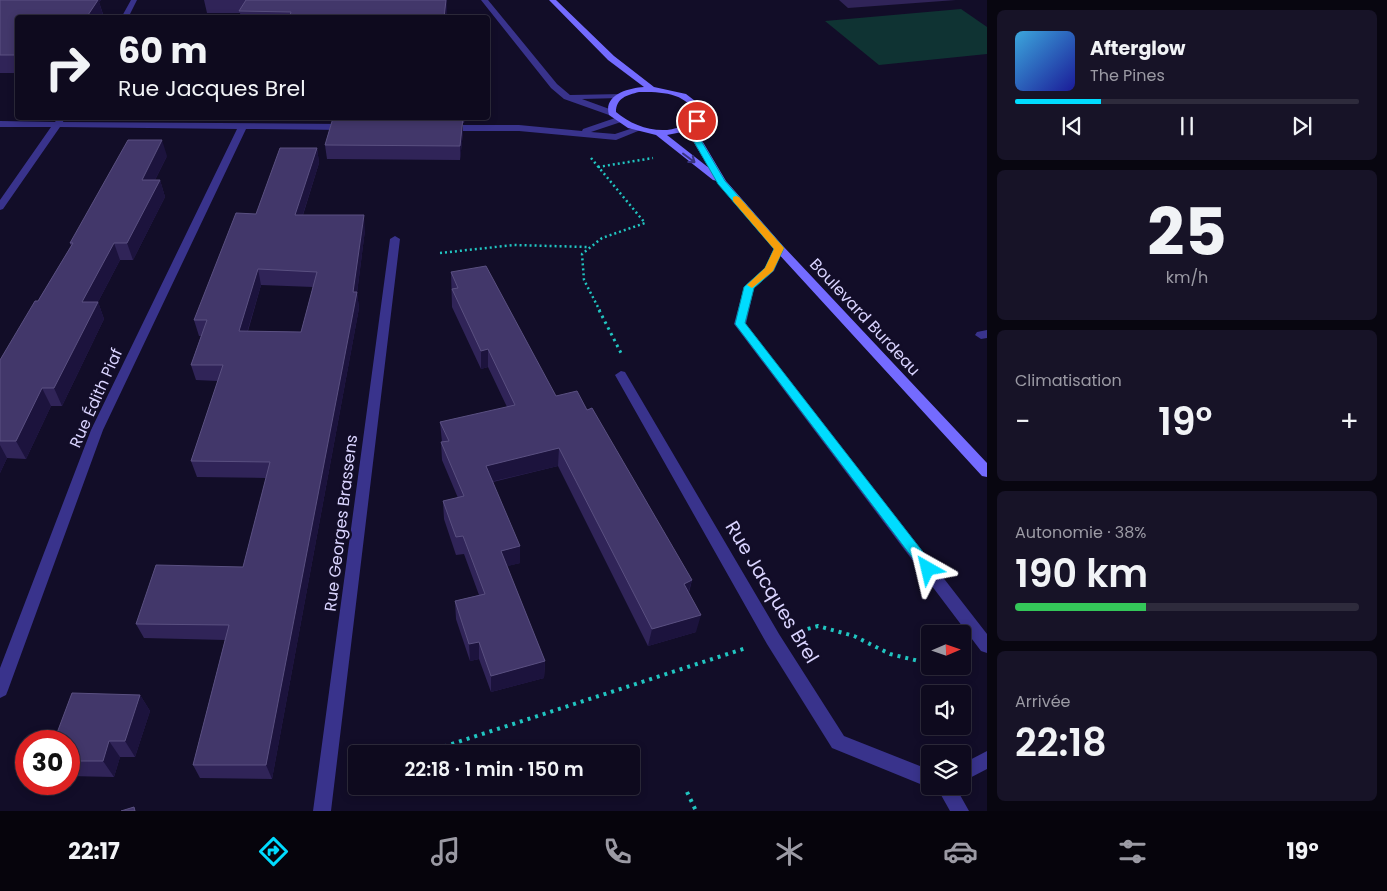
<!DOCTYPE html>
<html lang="fr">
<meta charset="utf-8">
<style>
:root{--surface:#0e0a1e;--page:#171327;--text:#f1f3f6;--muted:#9b9aa4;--line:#2e2b3c;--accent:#00dcff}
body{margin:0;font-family:Poppins,sans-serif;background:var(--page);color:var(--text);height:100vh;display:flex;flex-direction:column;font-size:19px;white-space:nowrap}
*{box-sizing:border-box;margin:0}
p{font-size:16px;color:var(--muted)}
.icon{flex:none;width:28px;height:28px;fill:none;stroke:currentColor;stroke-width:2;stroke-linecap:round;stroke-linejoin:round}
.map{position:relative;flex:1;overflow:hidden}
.panel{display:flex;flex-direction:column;gap:10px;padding:10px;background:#080610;width:400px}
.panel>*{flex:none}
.banner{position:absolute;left:15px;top:15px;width:475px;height:105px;border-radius:5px;box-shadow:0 2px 8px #0003,0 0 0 1px var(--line);background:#0e0a1e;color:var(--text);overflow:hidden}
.needle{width:32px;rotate:88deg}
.controls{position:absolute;left:921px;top:625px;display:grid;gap:10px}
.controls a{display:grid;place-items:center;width:50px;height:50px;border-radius:5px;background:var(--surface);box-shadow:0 2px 8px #0003,0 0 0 1px var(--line);font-size:25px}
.speed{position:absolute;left:15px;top:730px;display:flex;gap:10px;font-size:25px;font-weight:700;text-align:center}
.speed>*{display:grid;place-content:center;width:65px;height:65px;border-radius:50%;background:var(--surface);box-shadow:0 2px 8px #0003,0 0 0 1px var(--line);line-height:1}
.speed .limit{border:8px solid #d22;background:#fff;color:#111}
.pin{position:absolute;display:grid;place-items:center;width:42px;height:42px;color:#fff;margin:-21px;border:2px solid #fff;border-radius:50%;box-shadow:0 1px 5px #0007}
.me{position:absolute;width:55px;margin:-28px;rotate:323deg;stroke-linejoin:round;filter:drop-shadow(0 0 4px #0008)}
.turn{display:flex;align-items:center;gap:18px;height:105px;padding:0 20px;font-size:22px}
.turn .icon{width:65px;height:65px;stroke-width:2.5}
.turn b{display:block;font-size:35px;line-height:42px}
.big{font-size:38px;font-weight:600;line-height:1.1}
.panel .widget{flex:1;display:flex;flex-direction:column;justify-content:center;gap:8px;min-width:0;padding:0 18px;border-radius:8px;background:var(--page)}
.panel .dial{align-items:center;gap:0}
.dial b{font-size:65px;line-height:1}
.song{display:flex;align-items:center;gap:15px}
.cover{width:60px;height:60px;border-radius:8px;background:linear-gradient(135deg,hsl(200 70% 55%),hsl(240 70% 35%))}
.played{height:5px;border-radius:2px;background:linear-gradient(90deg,var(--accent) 25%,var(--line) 25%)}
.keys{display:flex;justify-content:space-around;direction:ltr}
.heat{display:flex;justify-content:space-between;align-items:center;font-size:28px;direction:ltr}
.charge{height:8px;border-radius:4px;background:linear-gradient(90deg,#34c759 38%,var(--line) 0)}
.trip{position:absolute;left:348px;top:745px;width:292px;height:50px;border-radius:5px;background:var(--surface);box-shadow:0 2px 8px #0003,0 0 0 1px var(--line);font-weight:600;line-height:50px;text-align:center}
.tab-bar{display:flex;height:80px;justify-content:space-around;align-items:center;background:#06040c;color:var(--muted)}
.tab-bar .icon{width:35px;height:35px}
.tab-bar .on{color:var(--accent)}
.tab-bar b{font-size:22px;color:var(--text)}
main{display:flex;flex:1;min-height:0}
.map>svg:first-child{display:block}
.green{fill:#0f3333}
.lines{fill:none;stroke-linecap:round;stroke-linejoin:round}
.path-far2{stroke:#21c5c1;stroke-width:2.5;stroke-dasharray:2 3;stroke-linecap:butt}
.path-far1{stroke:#21c5c1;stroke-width:3;stroke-dasharray:2.5 4;stroke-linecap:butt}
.path{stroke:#21c5c1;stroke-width:4;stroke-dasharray:3 5;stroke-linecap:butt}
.service{fill:#39338c;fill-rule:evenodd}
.minor{fill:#39338c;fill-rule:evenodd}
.secondary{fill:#746bff;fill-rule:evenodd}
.wall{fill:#302458;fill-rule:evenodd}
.shaded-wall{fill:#1c133d}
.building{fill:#42376a;stroke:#5a5081;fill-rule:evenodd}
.oneway{stroke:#39337e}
.route{fill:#00dcff;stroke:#008fa6}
.slow{fill:#f59e0b}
.labels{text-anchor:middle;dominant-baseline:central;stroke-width:5;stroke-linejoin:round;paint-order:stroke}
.street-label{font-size:16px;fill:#dad4ff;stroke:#120d28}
.near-street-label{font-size:19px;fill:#dad4ff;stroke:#120d28}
</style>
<main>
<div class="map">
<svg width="987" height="811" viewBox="0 0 987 811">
<rect width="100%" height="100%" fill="#120d28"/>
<path class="green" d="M961,9L987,27V54L879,65L825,21Z"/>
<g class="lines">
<path class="path-far2" d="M591,158L645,223L602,238L582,254L584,280L600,311
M598,167L653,158
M440,253L514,245L588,247"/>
<path class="path-far1" d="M599,310L621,353"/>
<path class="path" d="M800,631L818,626L854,636L890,654L927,663L930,662
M421,754L746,648
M687,792L696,811"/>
<path class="service" d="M987,330V338L981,339L975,335L977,332Z"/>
<path class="minor" d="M131,0H137L128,18H121Z
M481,0H488L557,84L570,95L623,94V98H620L582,99L615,111V115H609L564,99L551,88Z
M618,117L622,120L621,122L591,132L615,134L639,126L643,129L616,140L519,131H447L443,128L447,125H519L582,131L583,129Z
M58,118H64L63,122L345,124L349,127L345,130L246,129L103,430L8,690L6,695L0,698V668L91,430L237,129L60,127L3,209L0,210V200L51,127H0V121L55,122Z
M395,236L400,239L331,811H313L390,239Z
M779,245L784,248L774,271L754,288L746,324L987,634V653L981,651L734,324L744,287L765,268L774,248Z
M621,371L625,372L779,634L844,736L930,770V786H934L930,788L832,748L767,644L615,375Z
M987,751V769L962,782V764Z
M936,786H955L969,811H950Z"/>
<path class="secondary" d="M549,0H556L614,56L654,87L686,94L699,104L704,114L694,127L726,181L783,246L987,463V477L982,476L775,250L717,181L713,180L656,135L628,128L609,115C603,95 628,88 644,87L608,60ZM639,92C661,92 685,92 696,114C677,140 638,131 616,112C616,98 627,95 639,92ZM687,131L709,168L667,135Z"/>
</g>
<path class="wall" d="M0,0H101L99,2L104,17L18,18V73H0Z
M204,0H447V18H241L240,13H207Z
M839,0H956L848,8Z
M333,118H465L464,123H463V132L460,160L327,159L325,145Z
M317,148L319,163L303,215L365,230L357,293L359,308L272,779L200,778L193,765L225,640L144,638L136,624L243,567L266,478L197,477L191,461L218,381L196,380L191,365L201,336H199L194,320L256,214ZM261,285L313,287L301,332L248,331Z
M167,156L155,180H160L165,197L133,260H120L98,302L104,319L62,406H51L26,459L7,458L0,473V360L38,301L71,246L70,243Z
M451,272L556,396L587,410L692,580L689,592L696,632L648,646L558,466L493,482L520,563L507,566L545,661L544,678L491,692L479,659L470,661L456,619L455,601L479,595L464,554L456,555L444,519L443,501L458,498L442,460L441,442H442L440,422L507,407L488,367L481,369L452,307Z
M140,695L150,711L135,757H120L114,777L69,776V741Z"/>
<path class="shaded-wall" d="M82,0H101L99,2L104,18H86Z
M446,0H447V18H444Z
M463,118V132L460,160V146Z
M162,140L167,156L147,196L142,180Z
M317,148L319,163L298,230L295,215Z
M160,180L165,197L133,260L127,243Z
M364,215L365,230L357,293L359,308L272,779L266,765L353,292Z
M114,243L120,260L98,302L104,319L62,406L54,388L82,302Z
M258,269L261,285L243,346L239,331Z
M488,349V367L481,369V351Z
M42,388L51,406L26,459L16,441Z
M0,445L7,458L0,473Z
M559,448L558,466L486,483V466Z
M520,546V563L500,568L501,551Z
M692,580L687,597L684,584Z
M701,615L696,632L648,646L652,629Z
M479,642V659L470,661L469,644Z
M545,661L544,678L491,692V676Z
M140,695L150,711L135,757L125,741Z
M109,741L120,757L114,777L103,761Z"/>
<path class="building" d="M0,0H98L86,18H18V55H0Z
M246,0H446L444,18H289L291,12L239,11Z
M333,118H463L460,146L325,145Z
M128,140H162L142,180H160L127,243H114L82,302H98L54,388H42L16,441H0V360L35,301H38L73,243H70Z
M280,148H317L295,215H364L353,292H357L266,765H193L229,625L136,624L156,565L243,567L270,462L191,461L223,365H191L207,320H194L236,213L256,214ZM258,269L317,272L301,332L239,331Z
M486,266L556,396L577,391L587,410L592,408L692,580L684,584L701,615L652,629L559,448L486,466L520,546L501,551L545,661L491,676L479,642L469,644L455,601L485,594L463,536L456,537L443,501L464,496L441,442L449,441L440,422L515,405L488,349L481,351L452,289L458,288L451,272Z
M72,693L140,695L125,741H109L103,761H69V741H54Z
M134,807L135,811H121Z"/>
<defs><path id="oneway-shaft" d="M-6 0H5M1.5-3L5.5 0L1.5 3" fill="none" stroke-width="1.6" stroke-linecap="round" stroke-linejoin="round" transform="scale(1.25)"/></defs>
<use class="oneway" href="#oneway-shaft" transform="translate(689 158) rotate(37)"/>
<path class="route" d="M694,119L701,121L693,127L725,181L784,248L773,271L754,288L745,323L933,565L935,569L933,573L928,575L924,573L735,324L744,287L765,268L774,249L718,184L685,126Z"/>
<path class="slow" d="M736,196L739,197L784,248L773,271L752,288L747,285L765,268L774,249L733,201V197Z"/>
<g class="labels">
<g class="street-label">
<text transform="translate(865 317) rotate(47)">Boulevard Burdeau</text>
<text transform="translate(96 398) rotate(-66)">Rue Édith Piaf</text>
<text transform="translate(341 523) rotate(-83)">Rue Georges Brassens</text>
</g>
<g class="near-street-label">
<text transform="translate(772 592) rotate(59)">Rue Jacques Brel</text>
</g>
</g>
</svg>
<div class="controls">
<a><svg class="needle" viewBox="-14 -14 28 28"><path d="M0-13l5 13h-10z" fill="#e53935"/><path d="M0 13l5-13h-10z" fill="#9b9aa4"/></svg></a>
<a><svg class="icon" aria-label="sound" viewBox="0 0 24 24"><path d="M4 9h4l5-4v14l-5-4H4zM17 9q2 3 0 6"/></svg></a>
<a><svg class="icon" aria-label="layers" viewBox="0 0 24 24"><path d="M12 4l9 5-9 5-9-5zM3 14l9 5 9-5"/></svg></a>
</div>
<div class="speed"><div class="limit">30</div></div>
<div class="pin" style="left:697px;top:121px;background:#d93025"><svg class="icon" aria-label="arrive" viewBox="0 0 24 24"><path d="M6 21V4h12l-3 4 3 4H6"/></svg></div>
<svg class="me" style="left:928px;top:569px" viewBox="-20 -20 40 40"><path d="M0-17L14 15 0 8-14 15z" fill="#00dcff" stroke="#fff" stroke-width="4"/></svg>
<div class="trip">22:18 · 1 min · 150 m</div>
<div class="banner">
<div class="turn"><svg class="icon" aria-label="right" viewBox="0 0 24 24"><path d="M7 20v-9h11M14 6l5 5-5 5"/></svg><div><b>60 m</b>Rue Jacques Brel</div></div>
</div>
</div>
<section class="panel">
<div class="widget">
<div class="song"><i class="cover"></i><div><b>Afterglow</b><p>The Pines</p></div></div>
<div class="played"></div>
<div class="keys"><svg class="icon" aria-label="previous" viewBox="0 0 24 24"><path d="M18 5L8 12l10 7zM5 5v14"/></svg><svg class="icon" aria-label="pause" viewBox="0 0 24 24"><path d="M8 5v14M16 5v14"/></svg><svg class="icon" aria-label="next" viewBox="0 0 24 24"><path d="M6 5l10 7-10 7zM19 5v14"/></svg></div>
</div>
<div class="widget dial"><b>25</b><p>km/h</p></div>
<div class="widget"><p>Climatisation</p>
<div class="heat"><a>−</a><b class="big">19°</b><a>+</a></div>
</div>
<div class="widget"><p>Autonomie · 38%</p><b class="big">190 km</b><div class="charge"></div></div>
<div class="widget"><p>Arrivée</p><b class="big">22:18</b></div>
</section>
</main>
<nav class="tab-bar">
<b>22:17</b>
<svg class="icon on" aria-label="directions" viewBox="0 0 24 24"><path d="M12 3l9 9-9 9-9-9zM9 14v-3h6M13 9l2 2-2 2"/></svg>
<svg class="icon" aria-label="music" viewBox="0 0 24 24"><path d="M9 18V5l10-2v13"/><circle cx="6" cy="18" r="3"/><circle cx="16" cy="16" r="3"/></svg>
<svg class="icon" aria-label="phone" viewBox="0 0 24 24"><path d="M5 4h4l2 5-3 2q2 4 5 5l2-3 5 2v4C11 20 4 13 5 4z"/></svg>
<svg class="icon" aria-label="climate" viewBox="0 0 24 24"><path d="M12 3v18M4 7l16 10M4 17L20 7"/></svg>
<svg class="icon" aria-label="car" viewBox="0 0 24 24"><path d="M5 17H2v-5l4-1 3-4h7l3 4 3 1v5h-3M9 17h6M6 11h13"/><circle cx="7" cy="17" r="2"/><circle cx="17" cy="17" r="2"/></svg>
<svg class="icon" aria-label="filters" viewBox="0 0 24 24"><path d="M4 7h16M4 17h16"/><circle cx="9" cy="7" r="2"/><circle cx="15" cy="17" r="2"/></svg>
<b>19°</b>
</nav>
